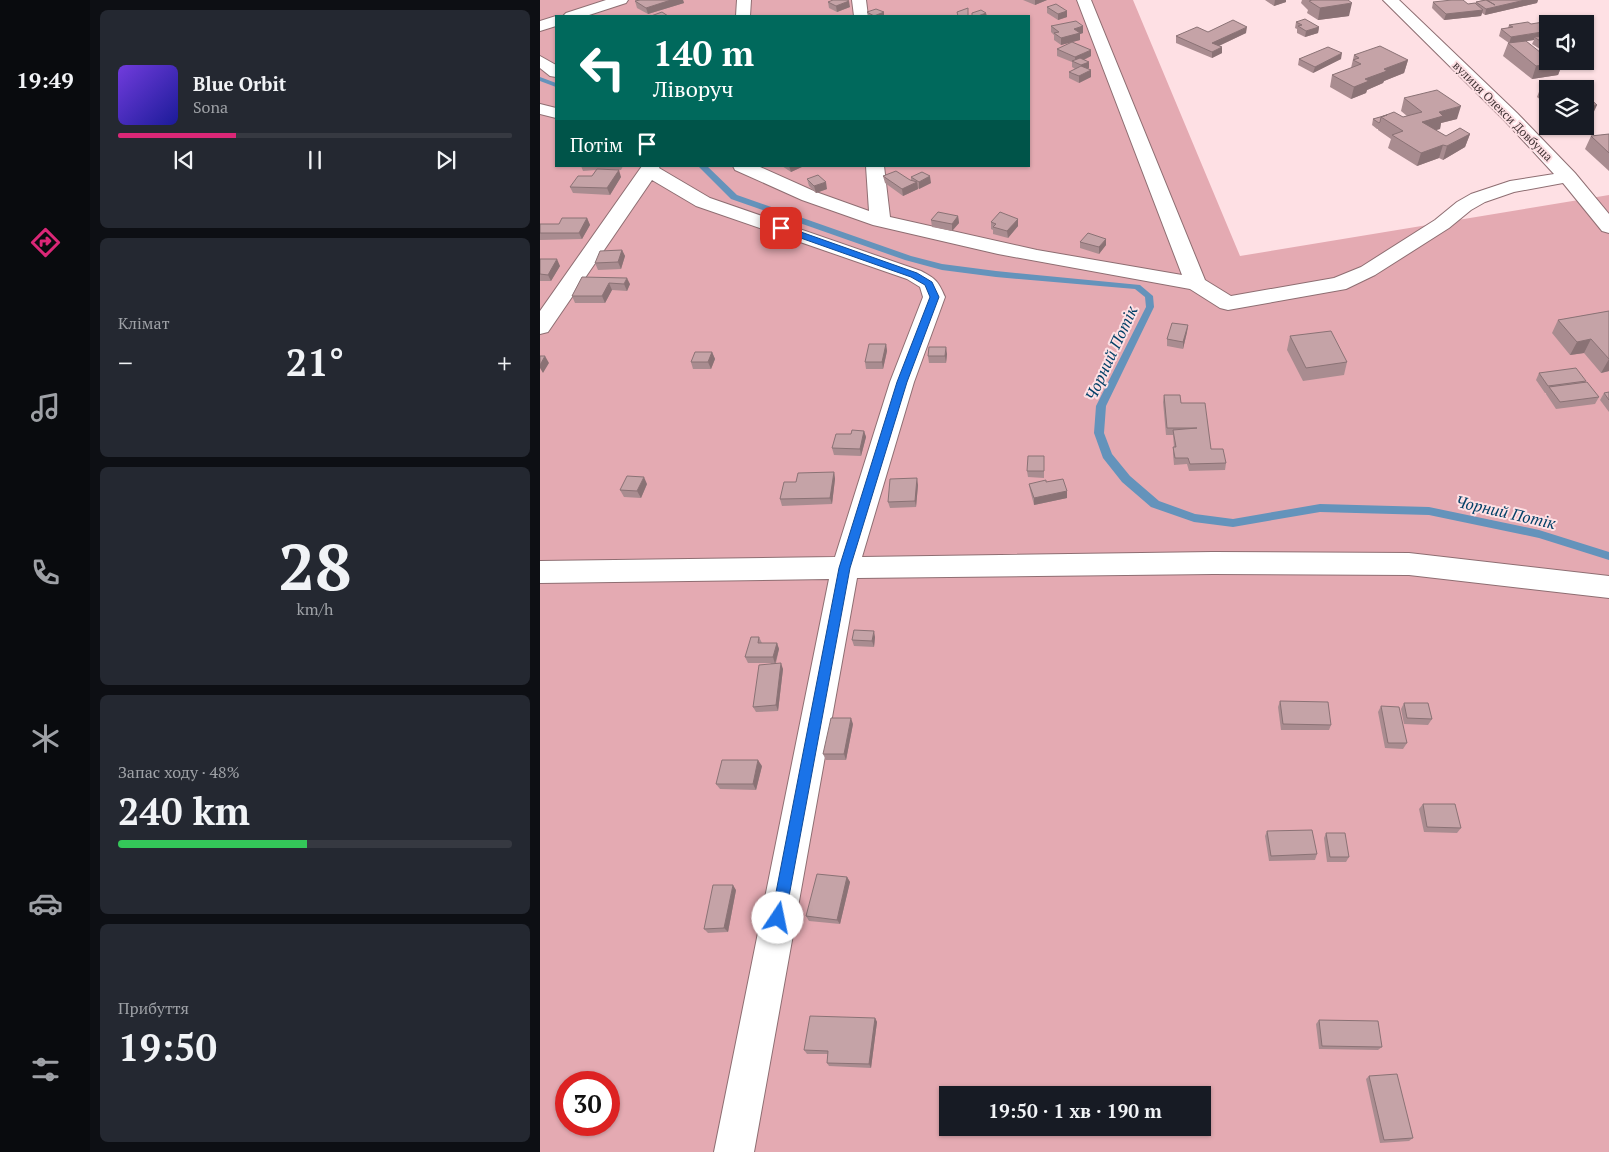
<!DOCTYPE html>
<html lang="uk">
<meta charset="utf-8">
<style>
:root{--surface:#171b24;--page:#242831;--text:#f1f3f6;--muted:#9ea1a6;--line:#363941;--accent:#db2777}
body{margin:0;font-family:"PT Serif",serif;background:var(--page);color:var(--text);height:100vh;display:flex;flex-direction:column;font-size:19px;white-space:nowrap}
*{box-sizing:border-box;margin:0}
p{font-size:16px;color:var(--muted)}
.icon{flex:none;width:28px;height:28px;fill:none;stroke:currentColor;stroke-width:2;stroke-linecap:round;stroke-linejoin:round}
.map{position:relative;flex:1;overflow:hidden}
.side{display:flex;flex-direction:column;gap:10px;padding:10px;background:#0d0f14;width:450px}
.side>*{flex:none}
.guide{position:absolute;left:15px;top:15px;width:475px;height:152px;border-radius:0px;box-shadow:0 1px 4px #0004;background:#00695c;color:#fff;overflow:hidden}
.fabs{position:absolute;left:999px;top:15px;display:grid;gap:10px}
.fabs a{display:grid;place-items:center;width:55px;height:55px;border-radius:0px;background:var(--surface);box-shadow:0 1px 4px #0004;font-size:25px}
.speed{position:absolute;left:15px;top:1071px;display:flex;gap:10px;font-size:25px;font-weight:700;text-align:center}
.speed>*{display:grid;place-content:center;width:65px;height:65px;border-radius:50%;background:var(--surface);box-shadow:0 1px 4px #0004;line-height:1}
.speed .limit{border:8px solid #d22;background:#fff;color:#111}
.pin{position:absolute;display:grid;place-items:center;width:42px;height:42px;color:#fff;margin:-21px;border-radius:10px;box-shadow:0 2px 8px #0006}
.me{position:absolute;width:55px;margin:-28px;rotate:11deg;stroke-linejoin:round;filter:drop-shadow(0 0 4px #0008)}
.turn{display:flex;align-items:center;gap:18px;height:105px;padding:0 15px;font-size:22px}
.turn .icon{width:65px;height:65px;stroke-width:2.5}
.turn b{display:block;font-size:35px;line-height:42px}
.then{display:flex;align-items:center;height:48px;padding:0 15px;background:#0003;gap:10px;font-size:19px}
.big{font-size:38px;font-weight:700;line-height:1.1}
.side .card{flex:1;display:flex;flex-direction:column;justify-content:center;gap:8px;min-width:0;padding:0 18px;border-radius:8px;background:var(--page)}
.side .dial{align-items:center;gap:0}
.dial b{font-size:65px;line-height:1}
.song{display:flex;align-items:center;gap:15px}
.cover{width:60px;height:60px;border-radius:8px;background:linear-gradient(135deg,hsl(260 70% 55%),hsl(240 70% 35%))}
.played{height:5px;border-radius:2px;background:linear-gradient(90deg,var(--accent) 30%,var(--line) 30%)}
.keys{display:flex;justify-content:space-around;direction:ltr}
.heat{display:flex;justify-content:space-between;align-items:center;font-size:28px;direction:ltr}
.charge{height:8px;border-radius:4px;background:linear-gradient(90deg,#34c759 48%,var(--line) 0)}
.trip{position:absolute;left:399px;top:1086px;width:272px;height:50px;border-radius:0px;background:var(--surface);box-shadow:0 1px 4px #0004;font-weight:700;line-height:50px;text-align:center}
main{display:flex;flex:1;min-height:0}
.tabs{display:flex;flex-direction:column;width:90px;justify-content:space-around;align-items:center;background:#090b0e;color:var(--muted)}
.tabs .icon{width:35px;height:35px}
.tabs .active{color:var(--accent)}
.tabs b{font-size:22px;color:var(--text)}
.map>svg:first-child{display:block}
.green{fill:#e4aab2;fill-rule:evenodd}
.lines{fill:none;stroke-linecap:round;stroke-linejoin:round}
.stream{fill:#6493bb;fill-rule:evenodd}
.minor-casing{stroke:#8e6e72;stroke-width:2}
.minor{fill:#fff;fill-rule:evenodd}
.wall{fill:#a98c90}
.shaded-wall{fill:#8a7275}
.building{fill:#c5a3a7;stroke:#8a7275}
.route{fill:#1a73e8;stroke:#114b97}
.labels{text-anchor:middle;dominant-baseline:central;stroke-width:4;stroke-linejoin:round;paint-order:stroke}
.far-street-label{font-size:12px;fill:#403234;stroke:#fee0e4}
.water-label{font-size:16px;font-style:italic;fill:#044168;stroke:#fee0e4}
</style>
<main>
<nav class="tabs">
<b>19:49</b>
<svg class="icon active" aria-label="directions" viewBox="0 0 24 24"><path d="M12 3l9 9-9 9-9-9zM9 14v-3h6M13 9l2 2-2 2"/></svg>
<svg class="icon" aria-label="music" viewBox="0 0 24 24"><path d="M9 18V5l10-2v13"/><circle cx="6" cy="18" r="3"/><circle cx="16" cy="16" r="3"/></svg>
<svg class="icon" aria-label="phone" viewBox="0 0 24 24"><path d="M5 4h4l2 5-3 2q2 4 5 5l2-3 5 2v4C11 20 4 13 5 4z"/></svg>
<svg class="icon" aria-label="climate" viewBox="0 0 24 24"><path d="M12 3v18M4 7l16 10M4 17L20 7"/></svg>
<svg class="icon" aria-label="car" viewBox="0 0 24 24"><path d="M5 17H2v-5l4-1 3-4h7l3 4 3 1v5h-3M9 17h6M6 11h13"/><circle cx="7" cy="17" r="2"/><circle cx="17" cy="17" r="2"/></svg>
<svg class="icon" aria-label="filters" viewBox="0 0 24 24"><path d="M4 7h16M4 17h16"/><circle cx="9" cy="7" r="2"/><circle cx="15" cy="17" r="2"/></svg>
</nav>
<section class="side">
<div class="card">
<div class="song"><i class="cover"></i><div><b>Blue Orbit</b><p>Sona</p></div></div>
<div class="played"></div>
<div class="keys"><svg class="icon" aria-label="previous" viewBox="0 0 24 24"><path d="M18 5L8 12l10 7zM5 5v14"/></svg><svg class="icon" aria-label="pause" viewBox="0 0 24 24"><path d="M8 5v14M16 5v14"/></svg><svg class="icon" aria-label="next" viewBox="0 0 24 24"><path d="M6 5l10 7-10 7zM19 5v14"/></svg></div>
</div>
<div class="card"><p>Клімат</p>
<div class="heat"><a>−</a><b class="big">21°</b><a>+</a></div>
</div>
<div class="card dial"><b>28</b><p>km/h</p></div>
<div class="card"><p>Запас ходу · 48%</p><b class="big">240 km</b><div class="charge"></div></div>
<div class="card"><p>Прибуття</p><b class="big">19:50</b></div>
</section>
<div class="map">
<svg width="1069" height="1152" viewBox="0 0 1069 1152">
<rect width="100%" height="100%" fill="#fee0e4"/>
<path class="green" d="M0,0H593L700,256L1069,195V1152H0ZM16,16H489V166H16ZM26,1082H69V1125H26ZM408,1095H662V1128H408Z"/>
<g class="lines">
<path class="stream" d="M0,77L16,83V87L0,81Z
M158,166H167L197,195L371,256L402,264L456,271L600,285L613,296L614,307L566,406L564,433L572,454L590,476L619,501L655,514L693,519L780,504L889,507L999,530L1069,552V560L999,538L889,515L780,512L693,527L654,522L611,507L582,482L563,458L554,433L556,406L606,307L605,297L595,289L456,277L402,270L365,260L191,199Z"/>
<defs>
<path id="minor" d="M66,0H88L86,3L46,16H23L26,13Z
M197,0H211L210,16H196Z
M312,0H326L328,16H314Z
M537,0H551L665,280L691,296L794,278L821,267L895,220L917,202L931,194L970,181L1014,174L965,121L843,0H859L977,113L1035,173L1069,214V233L1062,231L1023,183L974,192L945,202L931,210L909,228L835,275L806,289L688,310L680,308L650,289L458,254L333,225L262,200L195,170L193,166H218L276,192L329,211L326,166H344L350,217L497,250L642,275Z
M16,16V26L0,31V21Z
M0,56L16,65V77L10,76L0,68Z
M0,104L16,108V118L0,114Z
M102,166H120L119,168L170,198L381,271C396,279 398,281 405,297L374,382L322,557L673,552L869,553L1069,576V598L869,575L673,574L317,578L214,1152H174L289,579L0,583V561L295,557L350,382L383,297L380,287L367,279L156,206L112,180L8,332L0,334V311Z"/>
</defs>
<use href="#minor" class="minor-casing"/>
<use href="#minor" class="minor"/>
</g>
<path class="wall" d="M100,0H143L144,3L108,14L97,8L95,1Z
M483,0H507L495,5Z
M725,0H746V2L734,6Z
M762,0H808L809,16L778,20L767,13L768,10L761,3Z
M943,0H998L997,3L945,15L942,13L941,16L904,20L892,8L893,2L928,4L935,3L936,2Z
M288,2L310,7L297,12L289,8Z
M507,7L527,11V17L518,20L507,13Z
M327,12H344V16H328Z
M756,22L779,27L778,33L765,37L757,33V29L755,28Z
M991,24H1008V54L992,44L994,40L986,41L1008,61H1042L1040,65L1027,68L1022,65L1018,75L992,79L963,56L968,43H969L959,36L961,29L968,28L969,25Z
M511,26H543V33L540,34V40L521,45L514,40V35L511,32Z
M668,32L706,33L679,46L682,53L672,58L636,43V36Z
M517,49L551,56L544,60L549,68L548,69L551,77L539,83L529,78V72L535,69L532,67V62L517,56Z
M814,55L868,60L864,73L844,81L843,83L827,90L826,93L811,99L790,87L792,75L811,68Z
M759,59H801L773,73L758,65Z
M1002,84L1008,89V112L1000,105L1002,101L997,97Z
M864,98L917,119L901,123L900,129L895,130L906,136L930,134L925,147L903,160L899,158L877,166L848,148L851,139L838,130V129H837L832,125L833,119L847,115L863,117L867,116L861,111Z
M1069,134V171L1045,149L1051,136Z
M41,166H83L81,170H75L81,177L70,195L33,193L30,187L52,176L56,170L43,171Z
M242,166H264L251,172Z
M343,176L371,180V177L391,183L379,189L378,188V189L363,196L345,183Z
M267,179L287,189L276,193L269,186Z
M418,216L419,223L412,231L392,227L391,220Z
M47,218L50,225L42,239L0,240V224H19Z
M451,222L478,226L468,238L453,234V230L451,229Z
M540,242L566,245L559,254L540,248Z
M82,250L85,256L81,269L58,270L55,263Z
M0,259L20,266L11,281H0Z
M42,277L90,284L87,291L72,290L65,303H35L32,296Z
M1069,311V371L1061,373L1044,353L1030,355L1012,333L1018,320Z
M648,325L647,332L643,349L627,346V339Z
M750,336L807,362L804,375L763,381L747,350Z
M346,344L347,351L343,369H326L325,362Z
M172,352L175,359L171,369H153L151,362Z
M407,354L406,363H389L388,356Z
M999,373L1046,381L1045,382L1059,397L1055,404L1016,409L1006,394V393H1005L996,380Z
M1069,392V412L1060,400L1064,393Z
M624,395L641,403L671,449L686,463L685,470L649,471L647,464L634,465L633,454V447H634L633,435H626L623,402Z
M324,431L326,437L321,456L294,455L292,448Z
M504,456V478L488,477L487,471Z
M294,472L295,479L292,504L242,506L240,499L256,482Z
M506,482L527,491V498L494,505L490,490L489,484Z
M107,484L101,498L84,497L80,490Z
M378,485L376,507L350,508L348,502Z
M219,637L222,643H237L239,649L236,663L243,669L238,711L216,712L213,707L231,663H208L205,657Z
M335,637L334,647L314,646L312,640Z
M740,701L791,725L789,730H741L738,707Z
M864,703L892,719L888,725L864,724L861,709Z
M841,706L867,743L863,749L845,748L838,712Z
M313,724L306,760H286L283,754Z
M222,766L216,790L180,789L176,784Z
M883,804L921,828L917,833L884,832L879,809Z
M727,831L777,854L775,860L729,861L725,836Z
M786,833L809,857L806,862H787L784,838Z
M307,877L310,882L300,924L269,921L266,916Z
M196,890L188,932L168,933L164,929Z
M335,1018L337,1022L331,1068L289,1066L287,1063L288,1054H267L264,1050Z
M779,1020L842,1047L838,1050L779,1049L776,1024Z
M829,1076L873,1138L869,1141L840,1143L826,1079Z"/>
<path class="shaded-wall" d="M131,0H143L144,3L108,14L106,8Z
M495,0H507L495,5Z
M735,0H746V2L734,6Z
M985,0H998L997,3L945,15L946,9Z
M309,1L310,7L297,12L296,6Z
M812,3L809,16L778,20L780,8Z
M943,10L941,16L904,20L906,14Z
M527,11V17L518,20V14Z
M344,12V16H334Z
M446,13L447,16H438Z
M543,26V33L540,34V40L521,45V38L534,29Z
M707,27L706,33L672,49V43Z
M779,27L778,33L765,37L766,31Z
M1008,31V37H994V40L969,44L971,37Z
M682,47V53L672,58V52Z
M551,50V56L537,63H535V57Z
M802,53L801,59L773,73L775,67Z
M868,60L864,73L844,81L843,83L827,90L826,93L811,99L814,87L825,79L844,69Z
M1029,61H1042L1040,65L1027,68Z
M549,62V68L541,72V65Z
M1023,62L1018,75L992,79L996,66Z
M551,70V77L539,83V76Z
M1057,105L1051,118H1045V106Z
M921,106L917,119L901,123L900,129L878,135L882,122L899,112Z
M930,134L925,147L903,160L907,146Z
M903,145L899,158L877,166L881,153Z
M249,166H264L251,172Z
M79,170L81,177L70,195L67,188Z
M390,176L391,183L379,189V182Z
M286,182L287,189L276,193L274,186Z
M377,182L378,189L363,196L362,189Z
M418,216L419,223L412,231V224Z
M47,218L50,225L42,239L39,233Z
M478,219V226L468,238L467,231Z
M566,239V245L559,254V247Z
M82,250L85,256L81,269L78,262Z
M17,259L20,266L11,281L8,275Z
M87,278L90,284L87,291L84,284Z
M69,283L72,290L65,303L62,296Z
M648,325L647,332L643,349V342Z
M1051,339L1044,353L1030,355L1037,342Z
M346,344L347,351L343,369L342,362Z
M406,347L407,354L406,363L405,356Z
M172,352L175,359L171,369L168,362Z
M5,356L9,363L3,373L0,368V365Z
M1069,359V371L1061,373Z
M324,431L326,437L321,456L320,449Z
M294,472L295,479L292,504L290,498Z
M104,477L107,484L101,498L97,491Z
M377,478L378,485L376,507L375,501Z
M527,491V498L494,505V498Z
M334,631L335,637L334,647L332,641Z
M237,643L239,649L235,664L233,657Z
M241,663L243,669L238,711L236,705Z
M311,718L313,724L306,760L304,754Z
M218,760L222,766L216,790L213,784Z
M307,877L310,882L300,924L297,920Z
M193,885L196,890L188,932L184,928Z
M335,1018L337,1022L331,1068L329,1064Z"/>
<path class="building" d="M100,0H131L106,8L95,1Z
M293,0H307L309,1L296,6L288,2Z
M772,0H808L812,3L780,8L769,1Z
M912,0H923L928,4L935,3L943,10L906,14L893,2Z
M946,0L955,5L947,0H985L946,9L936,2Z
M516,4L527,11L518,14L507,7Z
M428,8V16H418L417,12Z
M336,9L344,12L334,16L327,12Z
M441,10L446,13L438,16H432V13Z
M122,12L128,16H111Z
M765,19L779,27L766,31L758,26L762,25L756,22Z
M693,20L707,27L672,43L682,47L672,52L636,36L657,27L668,32Z
M536,21L543,26L534,29L540,33L521,38L514,33L519,32L511,26Z
M988,22L991,24L1003,22L1006,24H1008V31L971,37L961,29L973,27L969,25Z
M1008,36V46L994,37Z
M986,41L1005,56L1008,55V61H1021L1023,62L996,66L968,43Z
M532,42L551,50L535,57L517,49Z
M840,46L868,60L844,69L847,71L825,79L829,81L814,87L792,75L821,64L813,60L819,58L814,55Z
M788,47L802,53L775,67L759,59Z
M540,58L549,62L541,65L532,61Z
M541,66L551,70L539,76L529,72Z
M1030,81L1039,89H1008L1002,84Z
M897,90L921,106L899,112L903,116L882,122L906,136L920,128L930,134L907,146L903,145L881,153L852,135L863,131L841,117L854,112L863,117L882,112L864,98Z
M1045,94L1057,105L1045,106Z
M847,115L841,117L840,122L839,123L833,119Z
M1069,134V153L1051,136Z
M57,169L79,170L67,188L30,187L38,176H52Z
M356,171L370,180L377,182L362,189L343,176Z
M382,172L390,176L379,182L371,177Z
M278,175L286,182L274,186L267,179Z
M398,212L418,216L412,224L391,220Z
M460,212L478,219L467,231L453,227L456,224L451,222Z
M22,218H47L39,233H0V224H19Z
M548,233L566,239L559,247L540,242Z
M82,250L78,262L55,263L60,251Z
M0,259H17L8,275L0,274Z
M42,277L87,278L84,284L69,283L62,296H32Z
M1069,311V359L1051,339L1037,342L1018,320Z
M632,323L648,325L643,342L627,339Z
M791,331L807,362L766,368L750,336Z
M329,344H346L342,362H325Z
M389,347H406L405,356H388Z
M155,352H172L168,362H151Z
M0,356H5L0,365Z
M1036,368L1046,381L1008,386L999,373Z
M1047,382L1059,397L1020,402L1009,387Z
M1069,392V400L1064,393Z
M624,395H640L641,403H665L671,449H683L686,463L650,464L648,458H635L633,447H636L633,430L657,428H627Z
M312,430L324,431L320,449L292,448L296,434H311Z
M488,456H504V471H487Z
M294,472L290,498L240,499L244,482H256L258,473Z
M87,476L104,477L97,491L80,490Z
M377,478L375,501L348,502L350,479Z
M523,479L527,491L494,498L489,484L506,480V482Z
M314,630L334,631L332,641L312,640Z
M211,637H219L218,643H237L233,657H205Z
M241,663L236,705L213,707L219,665Z
M740,701L788,702L791,725L743,724Z
M864,703H888L892,719L867,718Z
M841,706L859,707L867,743H848Z
M291,718H311L304,754H283Z
M182,760H218L213,784H176Z
M883,804H915L921,828L887,827Z
M772,830L777,854L731,856L727,831Z
M786,833H805L809,857H790Z
M277,874L307,877L297,920L266,916Z
M173,885H193L184,928L164,929Z
M270,1016L335,1018L329,1064L287,1063L288,1051L264,1050Z
M779,1020L838,1021L842,1047L782,1046Z
M857,1074L873,1138L844,1140L829,1076Z"/>
<path class="route" d="M238,226H244L377,273L392,282L399,297L367,382L310,568L245,918L243,924L238,926L233,924L231,918L299,568L357,382L390,297L385,285L371,277L238,230Z"/>
<g class="labels">
<g class="far-street-label">
<text transform="translate(963 111) rotate(45)">вулиця Олекси Довбуша</text>
</g>
<g class="water-label">
<text transform="translate(571 353) rotate(-65)">Чорний Потік</text>
<text transform="translate(966 512) rotate(13)">Чорний Потік</text>
</g>
</g>
</svg>
<div class="fabs">
<a><svg class="icon" aria-label="sound" viewBox="0 0 24 24"><path d="M4 9h4l5-4v14l-5-4H4zM17 9q2 3 0 6"/></svg></a>
<a><svg class="icon" aria-label="layers" viewBox="0 0 24 24"><path d="M12 4l9 5-9 5-9-5zM3 14l9 5 9-5"/></svg></a>
</div>
<div class="speed"><div class="limit">30</div></div>
<div class="pin" style="left:241px;top:228px;background:#d93025"><svg class="icon" aria-label="arrive" viewBox="0 0 24 24"><path d="M6 21V4h12l-3 4 3 4H6"/></svg></div>
<svg class="me" style="left:238px;top:918px" viewBox="-20 -20 40 40"><circle r="19" fill="#fff"/><path d="M0-13L10 11 0 6-10 11z" fill="#1a73e8"/></svg>
<div class="trip">19:50 · 1 хв · 190 m</div>
<div class="guide">
<div class="turn"><svg class="icon" aria-label="left" viewBox="0 0 24 24"><path d="M17 20v-9H6M10 6l-5 5 5 5"/></svg><div><b>140 m</b>Ліворуч</div></div>
<div class="then">Потім<svg class="icon" aria-label="arrive" viewBox="0 0 24 24"><path d="M6 21V4h12l-3 4 3 4H6"/></svg></div>
</div>
</div>
</main>
